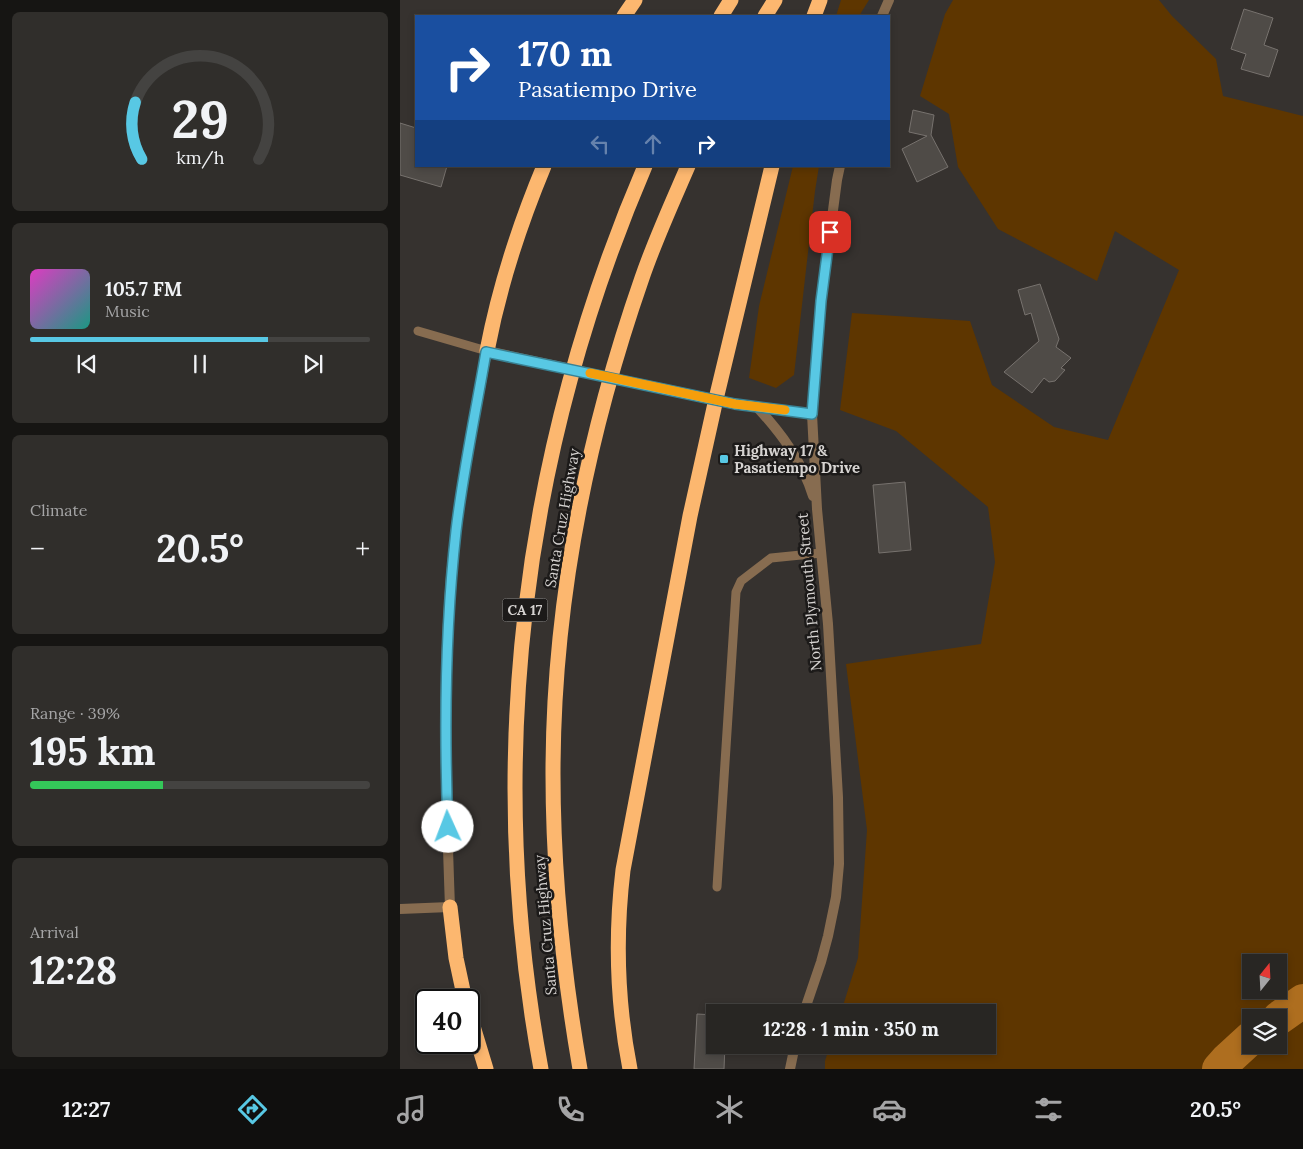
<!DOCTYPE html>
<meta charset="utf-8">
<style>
:root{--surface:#282623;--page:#302e2b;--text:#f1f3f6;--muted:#a5a5a6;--line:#444341;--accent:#58c8e4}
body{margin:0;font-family:Lora,serif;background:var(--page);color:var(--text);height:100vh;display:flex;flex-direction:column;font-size:19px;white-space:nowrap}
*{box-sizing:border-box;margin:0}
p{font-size:16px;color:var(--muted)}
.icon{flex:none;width:28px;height:28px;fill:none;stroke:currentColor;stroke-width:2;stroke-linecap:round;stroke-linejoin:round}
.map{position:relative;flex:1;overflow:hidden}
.sheet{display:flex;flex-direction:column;gap:12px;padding:12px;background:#161513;width:400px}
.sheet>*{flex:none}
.banner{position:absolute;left:15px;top:15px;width:475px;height:152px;border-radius:0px;box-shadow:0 2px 8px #0003,0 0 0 1px var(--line);background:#1a4fa0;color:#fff;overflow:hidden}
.needle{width:32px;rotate:18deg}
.tools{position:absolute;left:842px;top:954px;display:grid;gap:10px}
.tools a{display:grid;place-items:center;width:45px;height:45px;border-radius:0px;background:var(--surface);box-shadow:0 2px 8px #0003,0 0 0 1px var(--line);font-size:25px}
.speed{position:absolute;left:15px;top:989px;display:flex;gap:10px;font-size:25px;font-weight:700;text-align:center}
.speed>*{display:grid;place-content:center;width:65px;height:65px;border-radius:50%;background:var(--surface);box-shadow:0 2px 8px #0003,0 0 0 1px var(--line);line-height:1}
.speed .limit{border:2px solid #111;border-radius:8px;background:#fff;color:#111}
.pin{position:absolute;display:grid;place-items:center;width:42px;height:42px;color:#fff;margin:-21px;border-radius:10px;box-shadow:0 2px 8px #0006}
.me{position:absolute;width:55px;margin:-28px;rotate:358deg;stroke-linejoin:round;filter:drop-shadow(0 0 4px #0008)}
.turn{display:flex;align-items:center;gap:18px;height:105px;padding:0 20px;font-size:22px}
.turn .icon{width:65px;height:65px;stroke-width:2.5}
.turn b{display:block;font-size:35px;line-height:42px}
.lanes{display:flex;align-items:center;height:48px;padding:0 20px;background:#0003;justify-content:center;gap:25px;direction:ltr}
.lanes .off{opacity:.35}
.big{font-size:38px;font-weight:700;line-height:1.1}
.sheet .widget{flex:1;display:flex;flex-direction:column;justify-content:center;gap:8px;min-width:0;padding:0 18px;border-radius:8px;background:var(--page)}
.sheet .dial{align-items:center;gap:0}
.dial svg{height:130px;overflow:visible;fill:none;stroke:var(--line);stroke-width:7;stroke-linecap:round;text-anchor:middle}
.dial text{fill:var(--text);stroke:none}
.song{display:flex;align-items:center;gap:15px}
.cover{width:60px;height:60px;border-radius:8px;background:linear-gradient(135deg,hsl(310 70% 55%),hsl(170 70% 35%))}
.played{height:5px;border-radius:2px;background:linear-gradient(90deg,var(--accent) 70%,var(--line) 70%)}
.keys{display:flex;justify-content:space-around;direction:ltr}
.heat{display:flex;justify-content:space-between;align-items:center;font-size:28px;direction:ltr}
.charge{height:8px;border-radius:4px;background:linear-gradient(90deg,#34c759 39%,var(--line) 0)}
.trip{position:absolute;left:306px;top:1004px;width:290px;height:50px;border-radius:0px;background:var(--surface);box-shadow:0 2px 8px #0003,0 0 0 1px var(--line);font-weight:700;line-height:50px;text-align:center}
.dock{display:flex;height:80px;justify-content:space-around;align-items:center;background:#100f0e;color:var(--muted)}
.dock .icon{width:35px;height:35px}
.dock .on{color:var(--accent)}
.dock b{font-size:22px;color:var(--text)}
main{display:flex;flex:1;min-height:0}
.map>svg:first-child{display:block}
.green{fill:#5e3600;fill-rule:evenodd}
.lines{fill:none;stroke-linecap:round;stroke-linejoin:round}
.river{stroke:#ae6e1f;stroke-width:34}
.building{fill:#4f4b47;stroke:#77726e}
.service{stroke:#876c50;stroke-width:9}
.tertiary{stroke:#876c50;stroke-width:10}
.motorway{stroke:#fcb76f;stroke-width:15}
.route-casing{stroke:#398294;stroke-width:12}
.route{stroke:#58c8e4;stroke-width:9}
.slow{stroke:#f59e0b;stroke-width:9}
.poi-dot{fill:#58c8e4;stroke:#1c1a19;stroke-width:2}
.labels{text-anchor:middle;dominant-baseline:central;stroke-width:5;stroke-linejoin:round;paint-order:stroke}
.shield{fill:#1c1a19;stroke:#9e9c9a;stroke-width:1}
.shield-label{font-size:14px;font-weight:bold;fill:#d6d3d1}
.poi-label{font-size:15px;font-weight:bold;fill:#d6d3d1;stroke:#1c1a19;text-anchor:start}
.street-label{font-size:15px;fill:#d6d3d1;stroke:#1c1a19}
</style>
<main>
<section class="sheet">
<div class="widget dial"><svg viewBox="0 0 100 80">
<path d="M14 69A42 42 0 1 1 86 69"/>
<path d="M14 69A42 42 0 0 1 10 34" stroke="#58c8e4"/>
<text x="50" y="56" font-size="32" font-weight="700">29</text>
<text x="50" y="72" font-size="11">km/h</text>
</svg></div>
<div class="widget">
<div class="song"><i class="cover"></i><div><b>105.7 FM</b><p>Music</p></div></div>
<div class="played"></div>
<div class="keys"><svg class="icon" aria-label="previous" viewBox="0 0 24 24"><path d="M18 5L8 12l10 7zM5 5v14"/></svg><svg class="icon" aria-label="pause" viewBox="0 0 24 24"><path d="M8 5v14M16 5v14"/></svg><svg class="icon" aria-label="next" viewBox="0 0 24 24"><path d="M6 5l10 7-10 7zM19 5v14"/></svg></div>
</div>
<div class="widget"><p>Climate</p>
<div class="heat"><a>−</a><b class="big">20.5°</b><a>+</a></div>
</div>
<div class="widget"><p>Range · 39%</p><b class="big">195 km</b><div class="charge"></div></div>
<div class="widget"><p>Arrival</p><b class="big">12:28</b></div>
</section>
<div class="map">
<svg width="903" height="1069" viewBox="0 0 903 1069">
<rect width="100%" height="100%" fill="#36322f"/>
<path class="green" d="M441,0H469L459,16H436Z
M553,0H759L772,16L816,59L823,96L903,116V1069H425V1061L430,1045H588V1012H441L458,958L467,830L446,664L581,644L595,562L588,507L496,431L440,410L452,313L570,321L592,385L654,427L708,440L779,270L715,231L697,281L598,229L558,167L549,114L520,96L545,14ZM879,962V990H851V962ZM851,1018H879V1045H851Z
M393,166H419L415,191L394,375L376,388L349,378L359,306Z"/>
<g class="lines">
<path class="river" d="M879,1018L903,1001
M819,1069L827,1060L851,1038"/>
</g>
<path class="building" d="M844,9L873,18L864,45L878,50L869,77L841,69L846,54L831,49Z
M513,110L534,115L531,135L548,167L517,182L502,149L527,136L509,132Z
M0,123L16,128V166H47L41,187L0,175Z
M640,284L659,339L656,347L671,358L661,368L665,370L655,381L649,382L644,378L632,393L604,372L639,341L631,313L625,315L618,290Z
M505,482L511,550L479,553L473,485Z
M297,1014L315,1015V1045H325L324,1069H294Z"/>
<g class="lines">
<path class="service" d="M18,331L87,351
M317,887L336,592L341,581L371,558L421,553"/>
<path class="tertiary" d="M482,16L489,0
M357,407C381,433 402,461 413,496
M0,909L50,907C46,797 42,686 51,576C58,501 73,426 87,351L335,404L412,414
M404,1012L421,962L428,936L436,897L439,864L438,797L428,624L417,509L412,414L421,301L437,180L440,166
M390,1069L395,1045"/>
<path class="motorway" d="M224,16L235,0
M321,16L331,0
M365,16L375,0
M414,16L420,0
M87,351C99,288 119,226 144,166
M50,907L56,958L65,1000
M69,1013L86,1069
M141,1069C84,762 122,453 245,166
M180,1069C163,971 153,873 153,774C153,606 187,436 242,278C255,240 272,203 288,166
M230,1069C217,1003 215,937 223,870L290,516L316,399L372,166"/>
</g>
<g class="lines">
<defs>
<path id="route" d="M48,827C44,728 45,629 56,531C63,471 76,411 86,352L335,404L412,414L421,301L430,232"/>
</defs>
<use href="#route" class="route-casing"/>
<use href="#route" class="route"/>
<path class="slow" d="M190,373L335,404L385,410"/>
</g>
<rect class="poi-dot" x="319" y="454" width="10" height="10" rx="2.5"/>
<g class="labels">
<rect class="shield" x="102.5" y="598.5" width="45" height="23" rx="4"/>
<g class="shield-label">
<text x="125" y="610">CA 17</text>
</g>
<g class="poi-label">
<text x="334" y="450">Highway 17 &amp;<tspan x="334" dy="17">Pasatiempo Drive</tspan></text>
</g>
<g class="street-label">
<text transform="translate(162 518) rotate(-80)">Santa Cruz Highway</text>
<text transform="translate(409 592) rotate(-95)">North Plymouth Street</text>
<text transform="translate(145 925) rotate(-95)">Santa Cruz Highway</text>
</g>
</g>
</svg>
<div class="tools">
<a><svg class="needle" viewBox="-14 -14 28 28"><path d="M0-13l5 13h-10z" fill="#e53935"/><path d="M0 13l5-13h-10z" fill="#a5a5a6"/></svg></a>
<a><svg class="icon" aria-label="layers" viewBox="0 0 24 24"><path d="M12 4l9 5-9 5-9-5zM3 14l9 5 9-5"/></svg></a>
</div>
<div class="speed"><div class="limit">40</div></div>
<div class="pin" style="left:430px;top:232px;background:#d93025"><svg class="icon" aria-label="arrive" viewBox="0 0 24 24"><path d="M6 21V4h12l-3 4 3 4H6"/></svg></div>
<svg class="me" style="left:48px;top:827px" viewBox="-20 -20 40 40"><circle r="19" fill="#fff"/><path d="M0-13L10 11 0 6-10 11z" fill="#58c8e4"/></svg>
<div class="trip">12:28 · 1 min · 350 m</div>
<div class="banner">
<div class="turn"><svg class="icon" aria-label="right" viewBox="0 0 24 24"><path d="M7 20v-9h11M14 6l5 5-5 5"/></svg><div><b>170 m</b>Pasatiempo Drive</div></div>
<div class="lanes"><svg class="icon off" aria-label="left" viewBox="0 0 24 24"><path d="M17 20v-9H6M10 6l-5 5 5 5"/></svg><svg class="icon off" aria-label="ahead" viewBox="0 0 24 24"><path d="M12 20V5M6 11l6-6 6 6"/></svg><svg class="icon" aria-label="right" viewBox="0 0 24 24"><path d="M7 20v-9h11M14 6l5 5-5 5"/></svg></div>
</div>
</div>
</main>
<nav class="dock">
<b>12:27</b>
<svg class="icon on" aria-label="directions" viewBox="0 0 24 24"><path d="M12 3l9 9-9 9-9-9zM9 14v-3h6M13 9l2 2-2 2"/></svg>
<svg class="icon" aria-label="music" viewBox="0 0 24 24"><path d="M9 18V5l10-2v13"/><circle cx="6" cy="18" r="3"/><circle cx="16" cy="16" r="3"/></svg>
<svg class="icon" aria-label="phone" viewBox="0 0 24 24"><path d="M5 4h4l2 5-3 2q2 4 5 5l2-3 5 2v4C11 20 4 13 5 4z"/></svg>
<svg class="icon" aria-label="climate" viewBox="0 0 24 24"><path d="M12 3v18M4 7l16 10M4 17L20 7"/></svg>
<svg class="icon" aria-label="car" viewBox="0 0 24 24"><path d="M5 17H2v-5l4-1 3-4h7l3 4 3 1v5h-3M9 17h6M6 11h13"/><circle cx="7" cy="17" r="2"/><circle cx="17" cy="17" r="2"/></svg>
<svg class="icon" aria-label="filters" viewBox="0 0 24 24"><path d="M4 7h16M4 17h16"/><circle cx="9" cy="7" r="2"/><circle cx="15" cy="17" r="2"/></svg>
<b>20.5°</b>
</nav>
